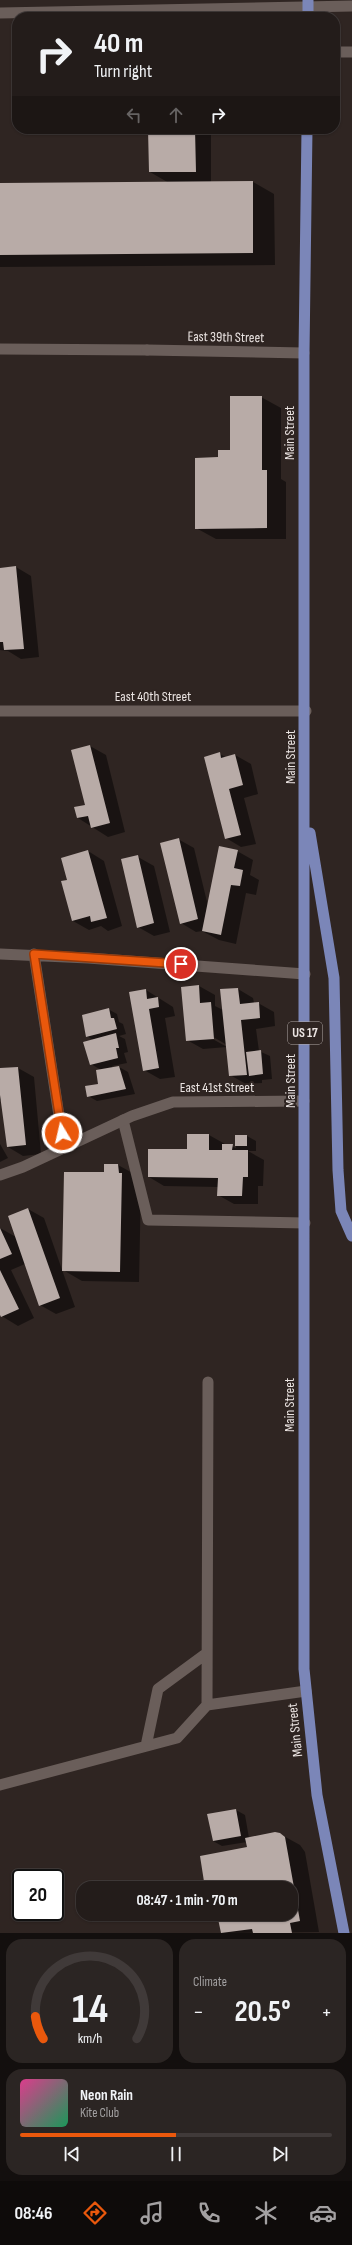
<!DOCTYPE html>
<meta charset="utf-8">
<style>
:root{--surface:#231c1a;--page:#2b2523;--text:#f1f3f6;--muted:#a3a1a2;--line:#403a39;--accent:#ea580c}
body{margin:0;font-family:"Sofia Sans Condensed",sans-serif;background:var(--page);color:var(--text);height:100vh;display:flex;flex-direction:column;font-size:15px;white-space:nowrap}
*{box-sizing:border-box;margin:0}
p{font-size:13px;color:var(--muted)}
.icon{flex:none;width:22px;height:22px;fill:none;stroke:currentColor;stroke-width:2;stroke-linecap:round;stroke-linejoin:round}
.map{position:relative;height:1933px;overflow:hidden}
.side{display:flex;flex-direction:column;gap:6px;padding:6px;background:#130f0e;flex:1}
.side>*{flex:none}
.hud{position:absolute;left:12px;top:12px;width:328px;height:122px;border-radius:16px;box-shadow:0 1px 3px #0004,0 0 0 1px var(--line);background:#231c1a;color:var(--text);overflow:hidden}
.speed{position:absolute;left:12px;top:1869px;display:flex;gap:8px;font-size:20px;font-weight:700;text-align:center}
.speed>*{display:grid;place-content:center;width:52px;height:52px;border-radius:50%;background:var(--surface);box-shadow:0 1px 3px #0004,0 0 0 1px var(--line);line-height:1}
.speed .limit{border:2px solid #111;border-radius:6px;background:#fff;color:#111}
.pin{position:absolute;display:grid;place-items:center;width:34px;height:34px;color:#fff;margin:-17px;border:2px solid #fff;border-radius:50%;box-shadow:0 1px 4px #0007}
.me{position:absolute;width:44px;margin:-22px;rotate:351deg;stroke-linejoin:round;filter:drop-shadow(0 0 3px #0008)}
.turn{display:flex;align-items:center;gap:14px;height:84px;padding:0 16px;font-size:18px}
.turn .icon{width:52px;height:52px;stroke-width:2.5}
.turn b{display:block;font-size:28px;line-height:34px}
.lanes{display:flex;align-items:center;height:38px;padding:0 16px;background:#0003;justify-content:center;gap:20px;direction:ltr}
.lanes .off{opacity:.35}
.big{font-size:30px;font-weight:700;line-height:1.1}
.side .card{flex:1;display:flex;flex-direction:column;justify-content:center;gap:6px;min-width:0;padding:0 14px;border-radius:16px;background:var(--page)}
.side .dial{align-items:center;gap:0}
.dial svg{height:104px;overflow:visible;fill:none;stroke:var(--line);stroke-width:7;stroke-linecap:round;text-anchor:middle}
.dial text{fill:var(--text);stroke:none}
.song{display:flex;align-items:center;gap:12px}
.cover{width:48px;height:48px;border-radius:6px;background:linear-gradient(135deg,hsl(330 70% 55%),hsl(150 70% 35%))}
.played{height:4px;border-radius:2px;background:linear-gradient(90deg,var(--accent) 50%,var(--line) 50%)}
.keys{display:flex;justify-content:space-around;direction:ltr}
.heat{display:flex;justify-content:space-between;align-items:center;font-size:22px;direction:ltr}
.side .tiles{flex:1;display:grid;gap:6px;grid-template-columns:1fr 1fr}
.card:last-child{grid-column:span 2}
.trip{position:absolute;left:76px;top:1881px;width:222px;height:40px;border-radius:16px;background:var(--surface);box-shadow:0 1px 3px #0004,0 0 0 1px var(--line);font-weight:700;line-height:40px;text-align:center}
.dock{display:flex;height:64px;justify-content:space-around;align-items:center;background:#0e0b0a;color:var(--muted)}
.dock .icon{width:28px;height:28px}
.dock .active{color:var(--accent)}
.dock b{font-size:18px;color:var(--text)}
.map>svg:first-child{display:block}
.shadow{fill:#0007;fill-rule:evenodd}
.building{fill:#b8aba7}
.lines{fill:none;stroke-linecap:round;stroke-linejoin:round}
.service{stroke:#6a5e5a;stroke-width:11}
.minor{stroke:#6a5e5a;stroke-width:11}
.primary{stroke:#7b86b8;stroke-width:11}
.route-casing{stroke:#983908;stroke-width:10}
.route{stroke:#ea580c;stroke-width:7}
.labels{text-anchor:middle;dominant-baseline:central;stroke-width:4;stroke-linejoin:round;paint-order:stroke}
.shield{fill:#2f2522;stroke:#b3aba8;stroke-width:1}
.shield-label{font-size:13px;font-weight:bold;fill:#ebe4e2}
.street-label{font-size:14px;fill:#ebe4e2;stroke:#2f2522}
</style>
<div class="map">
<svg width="352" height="1933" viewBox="0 0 352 1933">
<rect width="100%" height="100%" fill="#2f2522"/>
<path class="shadow" d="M149,129H211V182H253L274,194L275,265L0,267V184L169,183L150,172Z
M261,397L281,408V479L286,482V539H216L196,528L219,458L231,451Z
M16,567L31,576L39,657L21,659L8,651L0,650V569Z
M90,746L106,755L125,832L108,837L78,818L86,805Z
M220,754L227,758L235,755L251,764L258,794L244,798L256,844L241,847L226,838Z
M178,839L194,848L208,906L237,851L253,860L250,875L259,880L256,895L246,893L236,944L219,940L202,931L196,932L181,923Z
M88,851L104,861L122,926L108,931L101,926L89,930L73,921L68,880Z
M138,857L154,866L170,932L154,936L138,927Z
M199,986L215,995V1006L223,1010L238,989L253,998L254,1003H258L274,1012L275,1026L256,1029L259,1051L270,1056L272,1079L262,1080V1083L246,1084L230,1075L227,1047L203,1049L187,1040ZM210,1035L227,1045V1047L209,1037Z
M146,990L173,1007L175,1016L165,1018L175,1077L160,1079L144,1070Z
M108,1009L117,1014L119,1022L123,1024L126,1034L119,1036L125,1039L128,1052L124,1053L127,1063L112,1066L113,1068L119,1067L128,1072L135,1094L97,1101L88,1096L100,1084L101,1070L91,1064L93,1040L87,1036Z
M18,1068L34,1077L41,1154L23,1156L8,1147L3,1102L0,1100V1069Z
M209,1135L225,1144L236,1148V1136H247L256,1141V1151H248L264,1160L263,1186H258V1204H234L218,1195V1187L164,1186L149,1177Z
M0,1144L8,1158L0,1162Z
M105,1165H118L138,1176L141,1185L139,1282L82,1281L63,1270L105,1173Z
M28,1209L44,1218L75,1307L56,1314L40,1305L25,1264L11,1270L34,1318L18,1326L0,1315V1228L16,1237Z
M236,1810L245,1815L249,1838L280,1834L300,1845L305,1852L319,1932L222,1933L218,1914H291V1888H206L248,1848L247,1842L222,1846L213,1841Z"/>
<path class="building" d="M148,129H195L196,172H149Z
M253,181V253L0,255V183Z
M230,396H262V470H267V528L195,529V458L218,457V450H230Z
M16,566L24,649L4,650L3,642H0V568Z
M90,745L110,823L91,828L88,816L77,818L74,807L85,805L71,750Z
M220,752L221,758L235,754L243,785L229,789L241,835L225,839L204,757Z
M179,838L198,919L180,924L160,843Z
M219,846L238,850L234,868L243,870L240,886L231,885L221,935L202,931Z
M88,850L107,918L91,922L90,916L72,921L61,881L67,880L61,858Z
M138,855L154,923L137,928L121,859Z
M199,985L200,1003L211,1002L214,1039L186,1041L181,987Z
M238,988L240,1004L259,1002L260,1018L241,1020L247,1075L229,1076L220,989Z
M146,989L147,999L158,997L159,1007L149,1009L159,1068L143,1071L129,992Z
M109,1008L111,1018H114L117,1029L86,1037L82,1015Z
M116,1033L119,1048H116L118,1058L90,1065L83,1042Z
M261,1050L263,1074L249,1076L246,1052Z
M119,1066L126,1089L87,1097L85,1086L98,1084L96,1070Z
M18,1067L26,1145L7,1147L0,1095V1068Z
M187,1134H209V1150H222V1144H233L232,1150H248V1177H243L242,1196H217L218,1178L148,1177V1149H187Z
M235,1135H247V1146H235Z
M104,1164H118L119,1173H122L120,1272L62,1271L64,1172H104Z
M28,1208L60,1298L39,1306L8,1216Z
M0,1228L12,1254L0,1259Z
M0,1270L19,1309L1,1317L0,1315Z
M236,1809L241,1836L213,1841L207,1814Z
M275,1832L280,1833L285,1837L300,1921L290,1923L292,1933H253L252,1929L221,1933L217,1914H291V1888H205L200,1856L247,1847L245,1838Z"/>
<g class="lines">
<path class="service" d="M335,52H352
M0,349L147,350
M0,954L88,958L305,974
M34,954L64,1148
M123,1120L148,1220L305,1223
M208,1382L207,1705L306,1691
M146,1746L158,1689L207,1653
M0,1785L177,1738L207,1705"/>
<path class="minor" d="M0,13L352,6
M147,350L304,353
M0,711H306
M0,1175L23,1167L132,1116L173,1102L304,1101"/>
<path class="primary" d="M308,0V17
M307,129L304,353V1669L317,1795L344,1933
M310,833L334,978L338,1170L341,1211L352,1236"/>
</g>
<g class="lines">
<defs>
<path id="route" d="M62,1133L34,954L181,964"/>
</defs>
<use href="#route" class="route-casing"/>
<use href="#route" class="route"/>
</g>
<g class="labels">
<rect class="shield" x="288" y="1022" width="34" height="22" rx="3"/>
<g class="shield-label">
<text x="305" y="1033">US 17</text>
</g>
<g class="street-label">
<text transform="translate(226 337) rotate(1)">East 39th Street</text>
<text transform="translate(289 433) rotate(-90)">Main Street</text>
<text x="153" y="696">East 40th Street</text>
<text transform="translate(290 757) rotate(-90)">Main Street</text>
<text transform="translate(290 1081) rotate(-90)">Main Street</text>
<text x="217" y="1087">East 41st Street</text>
<text transform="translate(289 1405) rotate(-90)">Main Street</text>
<text transform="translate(295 1730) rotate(-96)">Main Street</text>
</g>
</g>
</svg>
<div class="speed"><div class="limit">20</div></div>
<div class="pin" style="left:181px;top:964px;background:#d93025"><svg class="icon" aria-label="arrive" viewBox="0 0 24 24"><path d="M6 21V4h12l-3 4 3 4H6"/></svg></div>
<svg class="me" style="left:62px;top:1133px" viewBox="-20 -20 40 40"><circle r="17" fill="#ea580c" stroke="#fff" stroke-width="3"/><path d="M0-11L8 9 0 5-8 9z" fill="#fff"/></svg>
<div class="trip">08:47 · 1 min · 70 m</div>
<div class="hud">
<div class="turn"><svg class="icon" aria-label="right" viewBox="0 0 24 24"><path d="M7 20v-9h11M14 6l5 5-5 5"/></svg><div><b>40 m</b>Turn right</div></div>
<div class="lanes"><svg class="icon off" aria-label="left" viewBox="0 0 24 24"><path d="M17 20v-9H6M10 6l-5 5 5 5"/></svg><svg class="icon off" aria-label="ahead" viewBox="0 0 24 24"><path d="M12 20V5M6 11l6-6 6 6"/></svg><svg class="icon" aria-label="right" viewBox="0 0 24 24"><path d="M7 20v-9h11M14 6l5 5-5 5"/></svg></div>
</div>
</div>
<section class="side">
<div class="tiles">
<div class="card dial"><svg viewBox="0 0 100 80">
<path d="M14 69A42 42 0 1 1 86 69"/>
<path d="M14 69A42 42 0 0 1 8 52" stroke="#ea580c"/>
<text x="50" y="56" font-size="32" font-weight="700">14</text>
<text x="50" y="72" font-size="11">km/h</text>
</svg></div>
<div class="card"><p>Climate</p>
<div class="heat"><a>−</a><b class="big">20.5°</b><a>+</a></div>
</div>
<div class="card">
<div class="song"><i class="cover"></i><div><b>Neon Rain</b><p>Kite Club</p></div></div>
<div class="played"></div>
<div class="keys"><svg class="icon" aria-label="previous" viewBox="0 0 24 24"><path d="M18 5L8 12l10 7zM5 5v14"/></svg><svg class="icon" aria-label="pause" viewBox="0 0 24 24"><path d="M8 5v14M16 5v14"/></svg><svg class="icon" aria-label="next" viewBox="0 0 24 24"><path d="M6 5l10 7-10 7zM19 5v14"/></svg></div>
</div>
</div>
</section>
<nav class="dock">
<b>08:46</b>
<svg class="icon active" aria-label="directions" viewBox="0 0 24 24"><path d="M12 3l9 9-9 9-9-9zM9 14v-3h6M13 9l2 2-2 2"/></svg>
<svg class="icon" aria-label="music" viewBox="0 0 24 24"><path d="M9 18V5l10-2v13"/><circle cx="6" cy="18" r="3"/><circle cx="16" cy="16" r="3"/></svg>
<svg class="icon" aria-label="phone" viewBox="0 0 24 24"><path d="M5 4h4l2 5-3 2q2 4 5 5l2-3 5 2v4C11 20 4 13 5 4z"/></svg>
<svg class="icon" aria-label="climate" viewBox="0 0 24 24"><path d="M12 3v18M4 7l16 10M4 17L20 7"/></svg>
<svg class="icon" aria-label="car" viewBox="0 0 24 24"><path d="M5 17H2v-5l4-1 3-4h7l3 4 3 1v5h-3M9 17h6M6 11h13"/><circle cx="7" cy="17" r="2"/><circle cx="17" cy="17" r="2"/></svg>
</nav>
